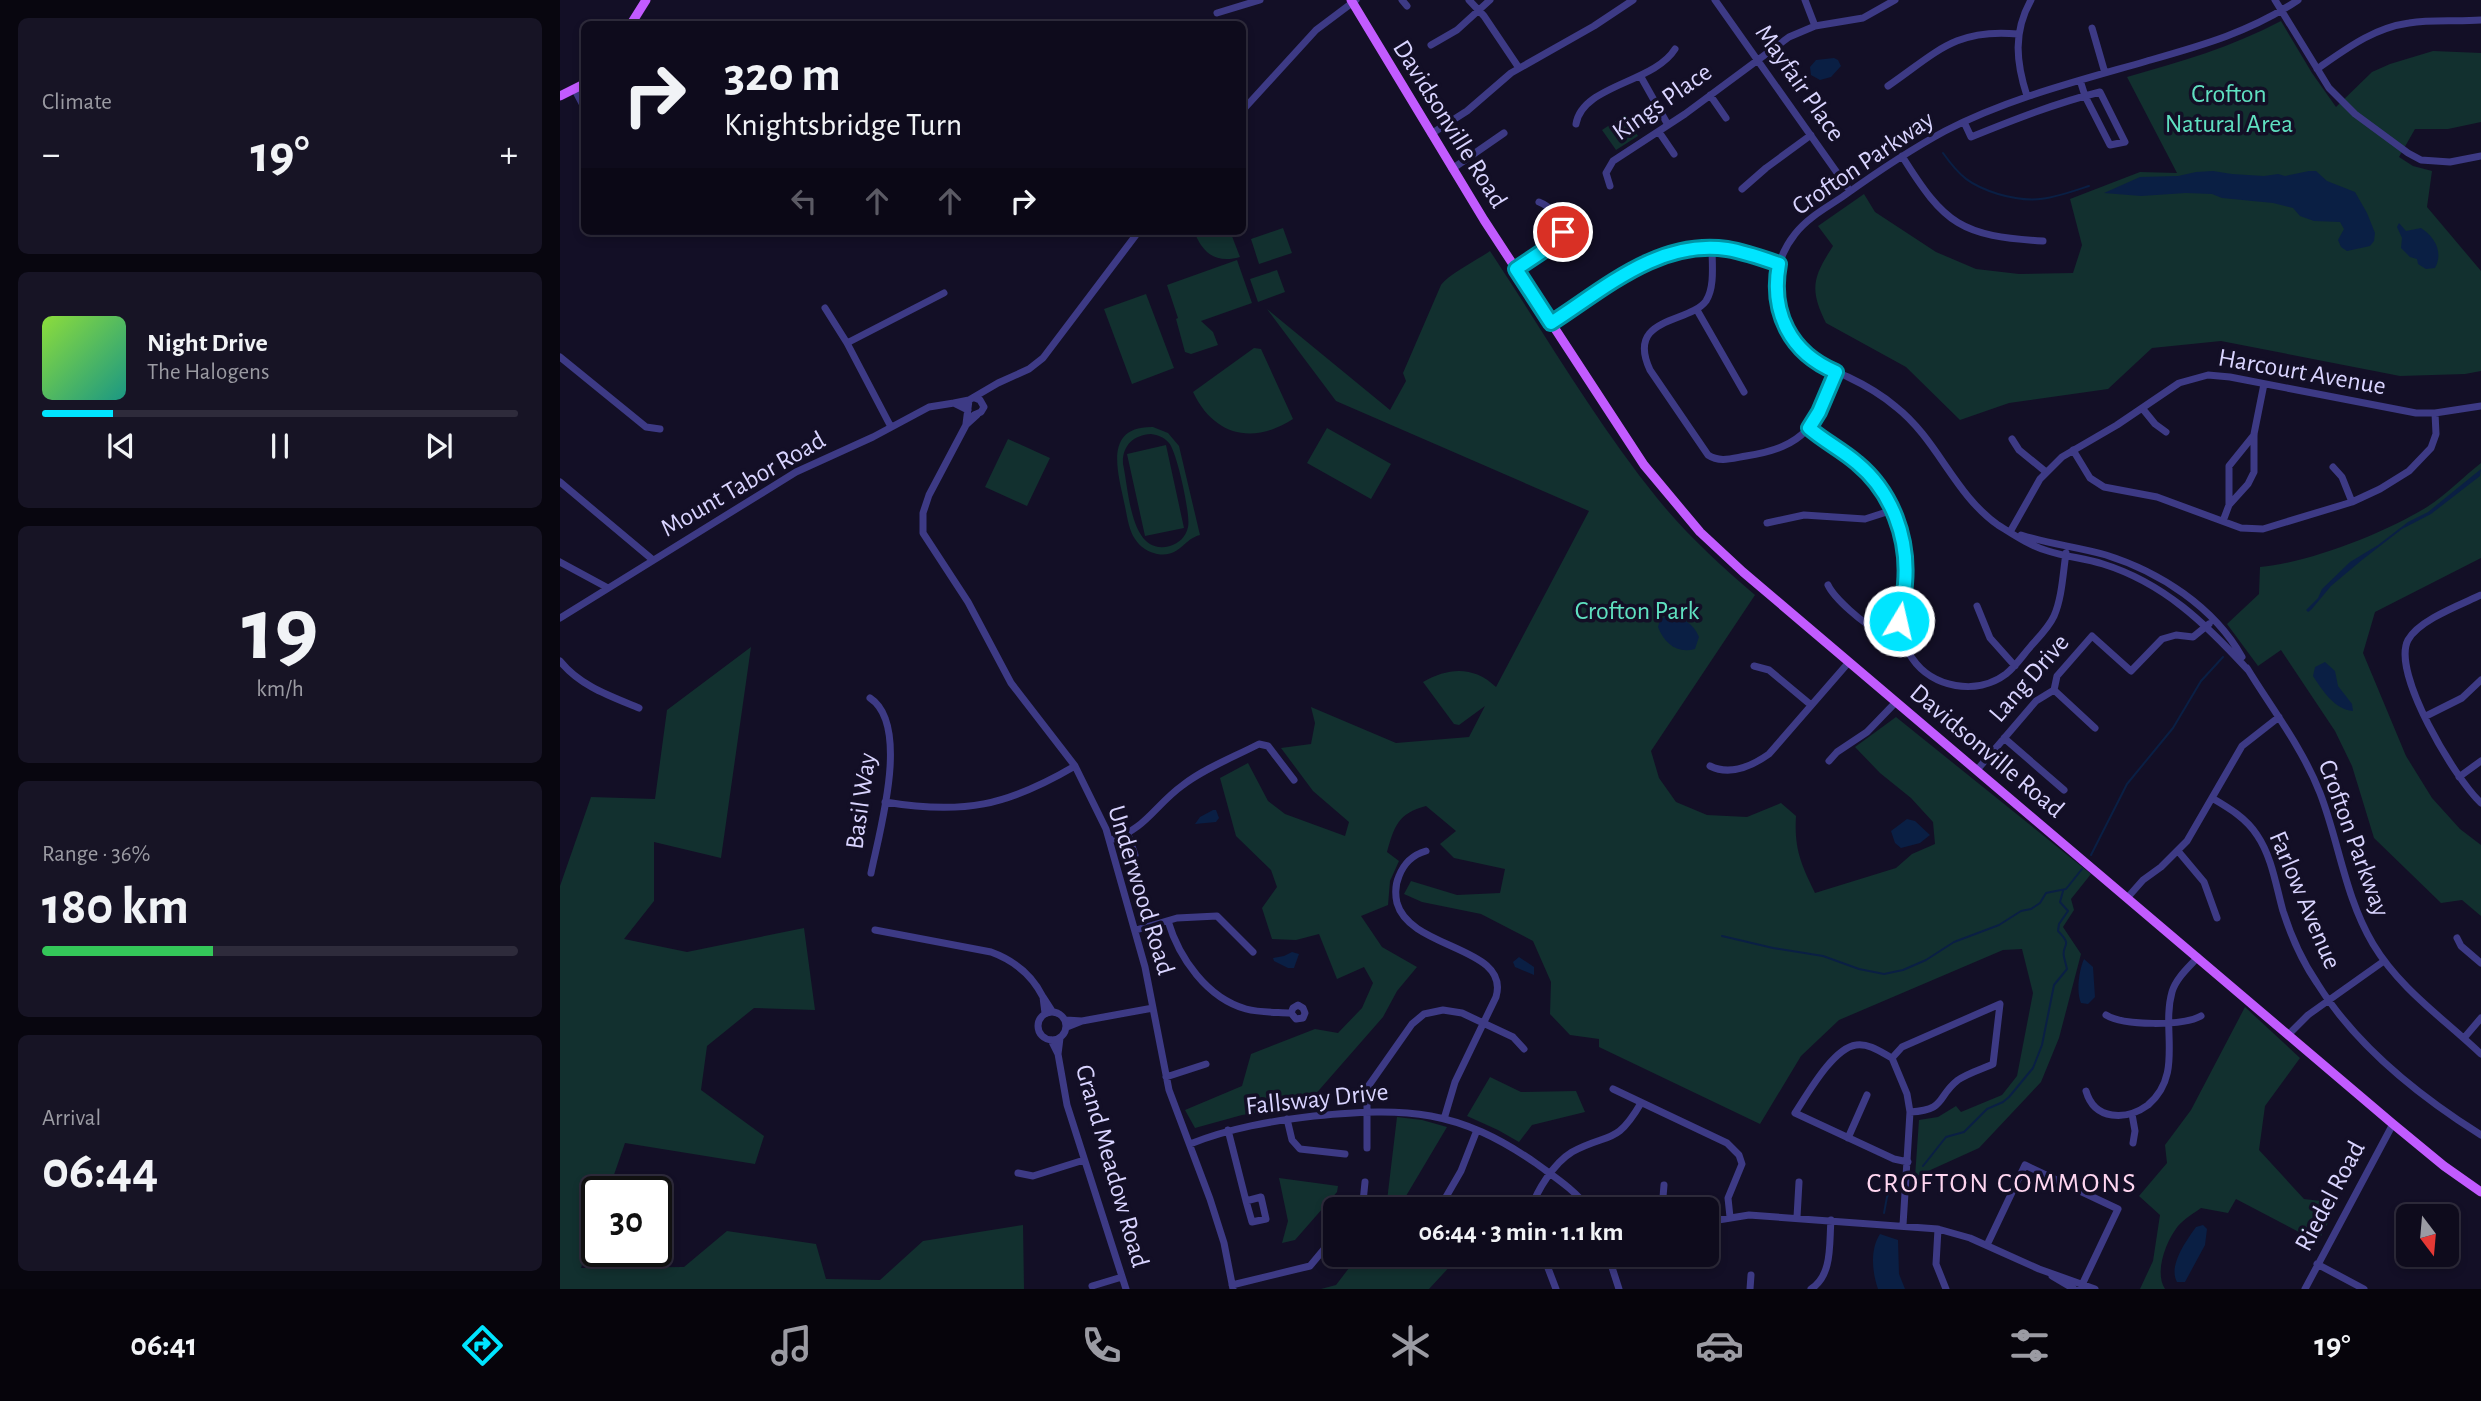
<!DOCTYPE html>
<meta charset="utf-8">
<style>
:root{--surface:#0e0b1c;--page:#171425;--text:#f1f3f6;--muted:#9b9ba3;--line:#2e2b3b;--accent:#00e5ff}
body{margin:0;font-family:"Alegreya Sans",sans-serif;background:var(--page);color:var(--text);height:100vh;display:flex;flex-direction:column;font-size:26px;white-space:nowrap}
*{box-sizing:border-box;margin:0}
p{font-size:23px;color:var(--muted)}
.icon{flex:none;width:38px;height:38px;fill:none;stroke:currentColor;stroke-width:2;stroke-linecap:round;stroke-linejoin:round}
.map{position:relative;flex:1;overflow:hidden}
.details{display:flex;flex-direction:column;gap:18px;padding:18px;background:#08060f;width:560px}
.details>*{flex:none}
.guide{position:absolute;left:21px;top:21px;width:665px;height:214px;border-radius:10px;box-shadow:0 4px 10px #0003,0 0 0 2px var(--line);background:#0e0b1c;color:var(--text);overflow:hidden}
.needle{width:46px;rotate:164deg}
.tools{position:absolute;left:1836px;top:1204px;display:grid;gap:14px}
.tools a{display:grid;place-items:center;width:63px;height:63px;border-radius:10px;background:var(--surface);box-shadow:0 4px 10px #0003,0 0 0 2px var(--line);font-size:35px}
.speed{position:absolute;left:21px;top:1176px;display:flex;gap:14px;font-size:35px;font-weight:700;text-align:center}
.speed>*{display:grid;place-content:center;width:91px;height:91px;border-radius:50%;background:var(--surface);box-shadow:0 4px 10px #0003,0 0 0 2px var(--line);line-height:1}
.speed .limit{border:4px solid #111;border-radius:10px;background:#fff;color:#111}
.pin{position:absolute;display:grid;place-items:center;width:60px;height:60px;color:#fff;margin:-30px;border:4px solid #fff;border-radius:50%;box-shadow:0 2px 7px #0007}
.me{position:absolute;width:77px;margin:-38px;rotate:9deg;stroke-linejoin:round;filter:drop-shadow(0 0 5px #0008)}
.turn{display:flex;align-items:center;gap:24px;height:147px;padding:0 28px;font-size:32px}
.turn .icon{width:91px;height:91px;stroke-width:2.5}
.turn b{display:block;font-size:49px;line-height:60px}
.lanes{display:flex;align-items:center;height:66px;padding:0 28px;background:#0003;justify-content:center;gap:35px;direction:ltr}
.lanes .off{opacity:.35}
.big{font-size:52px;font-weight:700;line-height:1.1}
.details .tile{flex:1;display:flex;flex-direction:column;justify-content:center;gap:10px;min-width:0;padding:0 24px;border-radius:10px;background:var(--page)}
.details .dial{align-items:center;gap:0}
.dial b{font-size:91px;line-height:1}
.song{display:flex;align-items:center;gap:21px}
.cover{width:84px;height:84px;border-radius:10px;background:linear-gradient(135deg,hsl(90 70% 55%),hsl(170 70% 35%))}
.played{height:7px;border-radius:4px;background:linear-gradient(90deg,var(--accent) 15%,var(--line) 15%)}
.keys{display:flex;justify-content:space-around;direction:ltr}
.heat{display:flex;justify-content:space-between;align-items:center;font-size:38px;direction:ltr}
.charge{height:10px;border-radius:5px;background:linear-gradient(90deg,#34c759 36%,var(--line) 0)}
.trip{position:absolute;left:763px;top:1197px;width:396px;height:70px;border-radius:10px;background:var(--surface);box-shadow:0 4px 10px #0003,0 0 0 2px var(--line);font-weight:700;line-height:70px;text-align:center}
.menu{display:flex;height:112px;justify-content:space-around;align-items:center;background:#06040b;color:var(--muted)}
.menu .icon{width:49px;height:49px}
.menu .selected{color:var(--accent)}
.menu b{font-size:32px;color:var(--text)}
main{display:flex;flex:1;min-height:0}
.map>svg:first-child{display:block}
.green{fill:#12302f;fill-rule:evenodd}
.water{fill:#0a1f44}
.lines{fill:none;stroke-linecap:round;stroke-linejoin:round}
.stream{stroke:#0a1f44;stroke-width:2}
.minor{stroke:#3d3a85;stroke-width:7}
.major{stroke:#c25bff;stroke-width:9}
.route-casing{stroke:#0095a6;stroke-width:18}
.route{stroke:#00e5ff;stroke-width:12}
.labels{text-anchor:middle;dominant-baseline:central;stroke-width:7;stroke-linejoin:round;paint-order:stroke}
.street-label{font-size:26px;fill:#d9d4ff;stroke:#130f26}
.park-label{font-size:26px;fill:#5fe0c0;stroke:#130f26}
.neighbourhood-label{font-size:28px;letter-spacing:2px;fill:#ffd6f0;stroke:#130f26}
</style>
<main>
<section class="details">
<div class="tile"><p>Climate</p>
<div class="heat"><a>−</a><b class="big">19°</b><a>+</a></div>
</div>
<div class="tile">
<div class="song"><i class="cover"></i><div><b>Night Drive</b><p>The Halogens</p></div></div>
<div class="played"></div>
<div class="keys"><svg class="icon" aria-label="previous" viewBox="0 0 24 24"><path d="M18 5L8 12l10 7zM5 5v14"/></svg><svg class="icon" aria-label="pause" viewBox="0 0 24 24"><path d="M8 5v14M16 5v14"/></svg><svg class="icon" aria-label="next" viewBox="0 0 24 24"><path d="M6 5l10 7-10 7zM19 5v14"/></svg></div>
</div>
<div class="tile dial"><b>19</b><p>km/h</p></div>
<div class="tile"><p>Range · 36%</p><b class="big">180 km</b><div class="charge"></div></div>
<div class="tile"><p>Arrival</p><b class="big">06:44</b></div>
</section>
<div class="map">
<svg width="1921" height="1289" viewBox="0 0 1921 1289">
<rect width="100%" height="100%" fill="#130f26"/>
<path class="green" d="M1721,21L1752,73L1776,107L1812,72L1830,64L1873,51L1921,53V122L1888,129H1855L1839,157L1853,166L1872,171L1867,207L1921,271V371L1905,374L1840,376L1661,341L1592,348L1548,389L1449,403L1400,420L1346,367L1266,323C1249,289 1253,277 1273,246L1258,226L1304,194L1315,212L1376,252L1416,269L1459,274L1513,273L1522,245L1510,199L1580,172L1617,173L1567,77C1620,62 1672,47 1721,21Z
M1065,115L1078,136L1056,150L1042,130Z
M723,228L732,253L699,264L691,239Z
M634,231H670L680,257C656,264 642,253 634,231Z
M930,251C985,334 1035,421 1097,498C1126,534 1160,565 1195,595L1091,751L1099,778L1116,802L1147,815L1187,817L1221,803L1236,816C1234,849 1241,864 1255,893L1336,868L1352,854L1375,844L1373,822L1351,798L1320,773L1295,747L1336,717L1531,874L1511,899L1514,910L1503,927L1521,954L1499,1038L1481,1082L1419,1148L1355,1177L1359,1120L1378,1117L1396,1106L1401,1112L1442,1095L1457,1076L1473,993L1462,949L1443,950L1279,1020L1241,1056L1200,1124L1039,1047V1039L1010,1035L990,1014L991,982L973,941L921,914L862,902L844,894L851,881L897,895L940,893L945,869L894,858L880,844L896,831L866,806C838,813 834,827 827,852L839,861L830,881L828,905L801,916L822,947L857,967L837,991L823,1017L746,1105L682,1115L635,1128L625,1110L682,1086L691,1054L755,1029L778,1033L802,1008L813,983L804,967L777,979L759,934L736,940L712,939L702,908L717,887L711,870L676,836L660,778L688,763L708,801L725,814L785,836L789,822L753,791L721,748L751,744L755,723L751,707L836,743L909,737L925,706L899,725L894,724L863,682C889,667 914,666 936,687L1029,511L776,401L707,309L830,410L846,381L843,373L881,285C889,274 917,260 930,251Z
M677,260L692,303L641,321L653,332L658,345L631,354L625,352L616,319L618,318L607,285Z
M717,270L725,292L698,302L690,279Z
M586,294L614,368L572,384L544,309Z
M694,348L701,349L733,419C693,445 654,436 633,392Z
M593,427L608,433L619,446L640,535C623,539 620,558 597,554C588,552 580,547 575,539C568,529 567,514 564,502C558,472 543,426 593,427ZM591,434C598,435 604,437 609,443C617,452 631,516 628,527C626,537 619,543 610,546C570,557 569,490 563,464C562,446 573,435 591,434Z
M767,428L831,464L811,499L747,463Z
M448,439L490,458L467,506L425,487Z
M606,445L624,528L585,536L567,454Z
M1921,463V558L1815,612L1803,653L1846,756L1872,798L1900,829L1921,845V916L1902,900L1881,903L1814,838L1792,766L1775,731L1721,650L1698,666L1667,624L1699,594L1700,567C1748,563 1825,533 1867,507C1886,495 1903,477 1921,463Z
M191,647L161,858L94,842V901L64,939L127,952L244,928L255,1010L194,1008L147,1046L141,1090L204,1136L195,1164L65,1143L48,1192H37V1223L21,1268L124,1267L167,1231L256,1244L266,1279L320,1280L363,1241L463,1225L464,1289H0V886L31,797L95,799L107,710Z
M1685,1007L1740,1058L1705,1106L1699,1150L1744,1199L1778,1203L1758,1242L1676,1199L1668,1213L1641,1208C1634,1213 1624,1219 1618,1226C1606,1241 1594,1272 1605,1289H1580L1593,1261L1600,1215L1579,1196L1607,1163L1605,1145L1631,1110Z
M930,1077L961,1092L1016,1091L1025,1112L972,1125L959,1142L938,1130L907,1116Z
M837,1117L862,1120L887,1127L846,1196L844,1209H826Z
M719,1178L778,1186L777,1192L735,1240L722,1243L728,1221Z
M799,1255H836L835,1259L880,1265L894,1262L869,1289H761L776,1285Z"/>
<path class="water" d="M1274,58L1278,60L1281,66L1271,77L1260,80L1251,75L1250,67L1256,60Z
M1653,171L1672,174L1704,176L1718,174L1725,176L1749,171H1756L1767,181L1795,192L1807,213L1815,233L1814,241L1810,246L1787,251L1781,247L1778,240L1784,229L1780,222L1754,221L1740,216L1733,208L1713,203L1662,198L1652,194L1626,193L1581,196L1544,193L1580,177L1618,176L1636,172Z
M1839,223L1846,231L1861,228C1874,236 1884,252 1875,268L1866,269L1858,264L1857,259L1850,257L1841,248L1842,238L1837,227Z
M1921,469L1920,476L1871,514L1842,529L1802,560L1771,586L1751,610L1748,612L1746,610L1758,598L1762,589L1790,562L1818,545L1848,522L1868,512Z
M1106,616C1122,616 1133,623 1139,637L1135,649C1117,654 1104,643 1098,627L1100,620Z
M1765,662L1775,671L1778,686L1792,704L1793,711C1775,710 1762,690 1753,676L1755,667Z
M653,810H656L659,818L656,822L635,824L640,817Z
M1347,819L1355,821L1370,835L1360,843L1341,848L1335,843L1331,831Z
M732,952L739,954L734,968H728L714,961L713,958L724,956Z
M959,957L974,967V975L955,967L953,962Z
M1524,959L1533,967L1535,997L1528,1004L1521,1003C1516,992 1519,970 1524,959Z
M1643,1225L1647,1229L1645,1245L1625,1282H1617C1608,1266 1626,1241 1636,1227Z
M1320,1234L1338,1240L1339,1274L1345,1289H1318C1312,1272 1310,1249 1320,1234Z"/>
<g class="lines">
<path class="stream" d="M1383,153C1400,177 1410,185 1438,194C1475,205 1493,198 1529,186
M1531,855L1567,784L1613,728L1641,681L1663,657
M1162,936L1213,948L1263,956L1299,969L1324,974L1343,970L1366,960L1394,942L1439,925L1461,911L1471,909L1480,903L1486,893L1506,889L1522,869
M1363,1166L1386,1137L1404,1132L1427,1109L1443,1102L1449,1097L1473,1068L1482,1045L1494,985L1507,969C1506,965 1505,961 1504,957C1501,944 1514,947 1498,931L1499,924L1508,911L1500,902L1503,891
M1324,1213L1327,1197L1334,1185"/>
<path class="minor" d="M842,0L847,6
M909,0L924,16L959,68
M1155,0L1290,191
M1245,0L1255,26
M1715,0L1769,88L1795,114L1848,153L1861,160L1890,162L1921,156
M657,13L700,0
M1532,28L1545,73
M871,45L897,30L930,0
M1757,69C1786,49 1813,28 1849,23C1873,19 1897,22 1921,20
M1081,77L1108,125
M1328,86C1376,53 1395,28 1458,34
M15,90L24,107
M1150,95L1166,118
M1467,96C1456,62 1453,32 1471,0
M682,111L756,30L796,0
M1404,122L1411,137C1453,120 1496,103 1540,92L1565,142L1550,145L1525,96L1520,80
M1016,124C1022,85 1094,83 1115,49
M1099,132L1114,154
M871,134L907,111L951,73L1034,26L1073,0
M1342,156C1385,225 1401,236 1483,241
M892,169L944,133
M1050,186L1046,173L1053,161L1125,114L1229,37L1255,26L1303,18L1335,0
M1182,189L1206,168L1251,135
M1152,248C1152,264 1155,287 1146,301C1129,324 1065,316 1090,370L1148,455C1160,463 1173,458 1186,456C1247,446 1255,426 1276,372
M956,269L998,241L1003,235C1004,221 992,207 979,202
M265,308L287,343L331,427
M1137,310L1184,392
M991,323C1044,288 1099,239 1167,249C1185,252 1202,258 1219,264
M287,343L384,293
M0,357L86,427L100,429
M1582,408L1595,424L1606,432
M408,410L394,403L409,400
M414,415L421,412L424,407L420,400L415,398
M417,415L406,425L369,495L363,513V533L408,602L451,683L515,766L546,829L585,967L609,1090L650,1199L664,1243L673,1289
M406,424L409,400L438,383L469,369L483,358L579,231
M1249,428C1272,448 1300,460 1319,485C1339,513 1348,547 1345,581C1343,611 1332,630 1352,658C1372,688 1417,696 1446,674C1456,666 1463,655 1471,646C1479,637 1489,627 1494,616C1502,598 1503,573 1506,553
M1452,439L1459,450L1486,472
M1513,450L1530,478L1544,487L1597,497L1681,528L1703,529L1792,502L1820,489L1849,471L1871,448L1876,434L1875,413
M1773,467L1782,477L1792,502
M0,482L93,560
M1669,505L1688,484L1694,472V434L1704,384
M1663,521L1669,505V466L1694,435
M1207,523L1244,515L1305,519L1333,510
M1450,532L1480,479L1502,457L1557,425L1619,383L1648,375L1670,377L1856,413H1875L1921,406
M1461,535C1489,544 1518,547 1546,555C1600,572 1654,607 1682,657
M0,562L48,588
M1268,585C1274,598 1304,625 1318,630C1325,632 1333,631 1340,630
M1921,595C1900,605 1859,620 1848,640C1831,672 1895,779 1921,803
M1417,606L1430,638L1455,666
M0,618L236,472L313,437L369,407L394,403
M0,661C20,686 50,696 79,708
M1194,666L1209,670L1251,705
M1687,668C1712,709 1742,747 1760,793C1779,842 1785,897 1813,944C1840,989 1883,1018 1921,1054
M1688,670C1646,624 1604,583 1543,564C1525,558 1506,557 1488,551C1470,546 1454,535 1438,525C1394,494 1378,440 1336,407C1322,395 1305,385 1288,377C1270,369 1253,364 1240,349C1210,317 1208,268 1235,234C1248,217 1268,207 1285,195C1317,172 1350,150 1385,131C1449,98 1518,81 1587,61C1640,46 1691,32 1738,0
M1494,690L1535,728
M310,698C351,725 319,833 311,873
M1866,716L1902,698L1921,680
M1444,738L1504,790
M1269,761L1277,752L1307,732L1336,702
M1150,766C1170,776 1192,766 1209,754L1289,662
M1417,770L1476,701L1494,690L1497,676L1532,636L1571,671L1602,639L1616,635L1633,637L1649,624
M1899,777L1921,761
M1652,798C1669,808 1686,818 1697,835C1712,857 1716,886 1723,911C1731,936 1742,961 1757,983C1796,1046 1859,1096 1921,1135
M325,802C403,815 447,806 515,766
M568,834L575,855
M551,840C586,829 595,805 623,785C645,768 674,757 699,744L708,746L734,780
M866,851C852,855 844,863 839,876C835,885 835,894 837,903C850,950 951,946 936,997L895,1082L884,1119
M1618,851L1644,882L1657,918
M1568,897L1583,880L1601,867L1627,841L1682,746L1719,717
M608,921C619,958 647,998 686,1009C701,1013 716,1012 731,1013L736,1019L743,1018L745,1013L743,1008L738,1005L733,1008L731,1013
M315,930L431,952C453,960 472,975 483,997
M576,930L617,918L657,916L693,952
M1897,938L1901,946L1921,963
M478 1026a14 14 0 1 1 28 0a14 14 0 1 1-28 0Z
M485,1013L483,997L492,1011
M1546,1015C1564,1026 1623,1026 1641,1016
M506,1020L522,1021L507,1027
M522,1021L593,1008
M1729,1034L1748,1015L1824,961
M1904,1038L1921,1018
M491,1040L498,1054L500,1038
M498,1054L507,1105L566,1289
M1332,1058L1342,1047L1440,1004L1433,1064C1422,1069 1408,1073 1398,1080C1376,1097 1387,1110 1350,1112
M1332,1058C1321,1052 1309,1043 1296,1045C1273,1048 1247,1095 1235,1113L1334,1159L1348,1162
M1332,1058L1347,1094L1350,1112L1343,1225
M606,1077L646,1064
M1053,1089L1167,1143L1179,1155L1182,1164L1168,1198L1170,1217
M1526,1091C1530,1105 1538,1113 1552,1115C1566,1117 1577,1113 1588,1105C1624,1074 1601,1031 1612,992C1616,978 1629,967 1638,957
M1572,1114L1575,1131L1573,1143
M727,1119L732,1140L740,1149L785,1154
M668,1130L686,1201L701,1197L706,1219L692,1222L686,1201
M1288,1138L1307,1095
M630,1144C670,1128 711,1121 754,1116C847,1107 898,1109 977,1164C996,1178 1015,1190 1029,1209
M807,1148V1088L852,1024L864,1014L883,1010L902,1013L953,1037L964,1049
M458,1173L473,1176L524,1160
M798,1209L803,1202L805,1182
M879,1209L901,1171L917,1130
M971,1209C977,1190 994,1163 1012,1152C1049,1132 1056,1146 1081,1103
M1102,1209L1104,1185
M1237,1217L1239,1182
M1146,1222L1189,1215L1378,1229L1410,1238L1479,1269L1535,1289
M1378,1229L1376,1264L1386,1289
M1427,1245L1465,1165L1558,1209L1520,1289
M983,1255L996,1289
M1048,1255L1059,1289
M1116,1255L1125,1262
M1757,1264L1804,1289
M1492,1276L1514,1289
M672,1285L750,1266L775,1236
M532,1286L562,1277
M1190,1289L1191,1275
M1251,1289C1273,1275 1269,1243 1271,1220
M1745,1289L1833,1124"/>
<path class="major" d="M791,0L924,220L1084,465L1140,532L1183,572L1833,1124L1884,1166L1921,1192
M71,24L86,0
M0,96L24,84"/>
</g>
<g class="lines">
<defs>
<path id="route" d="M1003,232L998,241L956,269L991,323C1044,289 1099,239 1167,249C1185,252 1202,258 1219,264C1210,312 1230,353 1276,372L1259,412L1249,428C1264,441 1282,450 1297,463C1332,492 1349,538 1345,584C1344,596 1340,608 1339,621"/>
</defs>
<use href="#route" class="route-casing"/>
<use href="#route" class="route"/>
</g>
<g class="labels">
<g class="street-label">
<text transform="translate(1240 83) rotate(55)">Mayfair Place</text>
<text transform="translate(1102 102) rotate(-35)">Kings Place</text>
<text transform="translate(890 124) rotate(58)">Davidsonville Road</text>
<text transform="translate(1303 163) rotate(-34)">Crofton Parkway</text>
<text transform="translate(1742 372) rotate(10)">Harcourt Avenue</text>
<text transform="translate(183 484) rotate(-30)">Mount Tabor Road</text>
<text transform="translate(1469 678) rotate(-49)">Lang Drive</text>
<text transform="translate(1427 751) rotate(40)">Davidsonville Road</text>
<text transform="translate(301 801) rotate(-82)">Basil Way</text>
<text transform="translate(1794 838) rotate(70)">Crofton Parkway</text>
<text transform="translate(581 890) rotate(73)">Underwood Road</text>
<text transform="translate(1745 900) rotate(67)">Farlow Avenue</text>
<text transform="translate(757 1099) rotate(-6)">Fallsway Drive</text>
<text transform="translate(552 1166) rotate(74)">Grand Meadow Road</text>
<text transform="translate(1770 1196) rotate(-62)">Riedel Road</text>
</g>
<g class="park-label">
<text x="1669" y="94">Crofton<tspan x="1669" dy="30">Natural Area</tspan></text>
<text x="1077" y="611">Crofton Park</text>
</g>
<g class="neighbourhood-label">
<text x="1442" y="1184">CROFTON COMMONS</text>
</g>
</g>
</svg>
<div class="tools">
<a><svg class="needle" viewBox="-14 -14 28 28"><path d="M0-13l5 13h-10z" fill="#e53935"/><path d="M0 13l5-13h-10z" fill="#9b9ba3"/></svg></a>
</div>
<div class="speed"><div class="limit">30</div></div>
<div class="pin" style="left:1003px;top:232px;background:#d93025"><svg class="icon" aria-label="arrive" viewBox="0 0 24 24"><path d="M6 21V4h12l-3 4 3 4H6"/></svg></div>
<svg class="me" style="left:1339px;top:621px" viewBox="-20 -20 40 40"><circle r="17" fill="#00e5ff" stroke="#fff" stroke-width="3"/><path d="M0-11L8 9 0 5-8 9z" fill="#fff"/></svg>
<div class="trip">06:44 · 3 min · 1.1 km</div>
<div class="guide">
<div class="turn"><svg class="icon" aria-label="right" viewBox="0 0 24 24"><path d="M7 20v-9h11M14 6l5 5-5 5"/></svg><div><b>320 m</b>Knightsbridge Turn</div></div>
<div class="lanes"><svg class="icon off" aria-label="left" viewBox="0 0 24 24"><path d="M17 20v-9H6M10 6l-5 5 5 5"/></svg><svg class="icon off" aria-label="ahead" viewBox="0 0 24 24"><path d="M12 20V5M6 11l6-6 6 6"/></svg><svg class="icon off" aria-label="ahead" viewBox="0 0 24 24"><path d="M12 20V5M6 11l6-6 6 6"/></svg><svg class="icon" aria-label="right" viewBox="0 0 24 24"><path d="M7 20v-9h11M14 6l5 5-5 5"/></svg></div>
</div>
</div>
</main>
<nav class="menu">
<b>06:41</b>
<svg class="icon selected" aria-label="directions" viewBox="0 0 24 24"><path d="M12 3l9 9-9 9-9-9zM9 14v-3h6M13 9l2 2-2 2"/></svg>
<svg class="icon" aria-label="music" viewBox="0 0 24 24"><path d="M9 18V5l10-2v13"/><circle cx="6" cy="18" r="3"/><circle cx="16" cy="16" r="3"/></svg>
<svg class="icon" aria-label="phone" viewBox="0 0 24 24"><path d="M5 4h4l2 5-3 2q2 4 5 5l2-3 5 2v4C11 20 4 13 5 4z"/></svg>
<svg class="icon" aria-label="climate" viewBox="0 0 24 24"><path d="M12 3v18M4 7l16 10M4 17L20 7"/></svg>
<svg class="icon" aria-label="car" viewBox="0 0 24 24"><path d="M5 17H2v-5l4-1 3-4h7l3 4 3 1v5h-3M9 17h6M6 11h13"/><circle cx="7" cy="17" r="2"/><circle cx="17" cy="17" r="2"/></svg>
<svg class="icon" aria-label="filters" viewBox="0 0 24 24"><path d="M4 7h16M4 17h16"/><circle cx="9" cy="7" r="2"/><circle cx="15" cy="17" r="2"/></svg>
<b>19°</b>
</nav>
